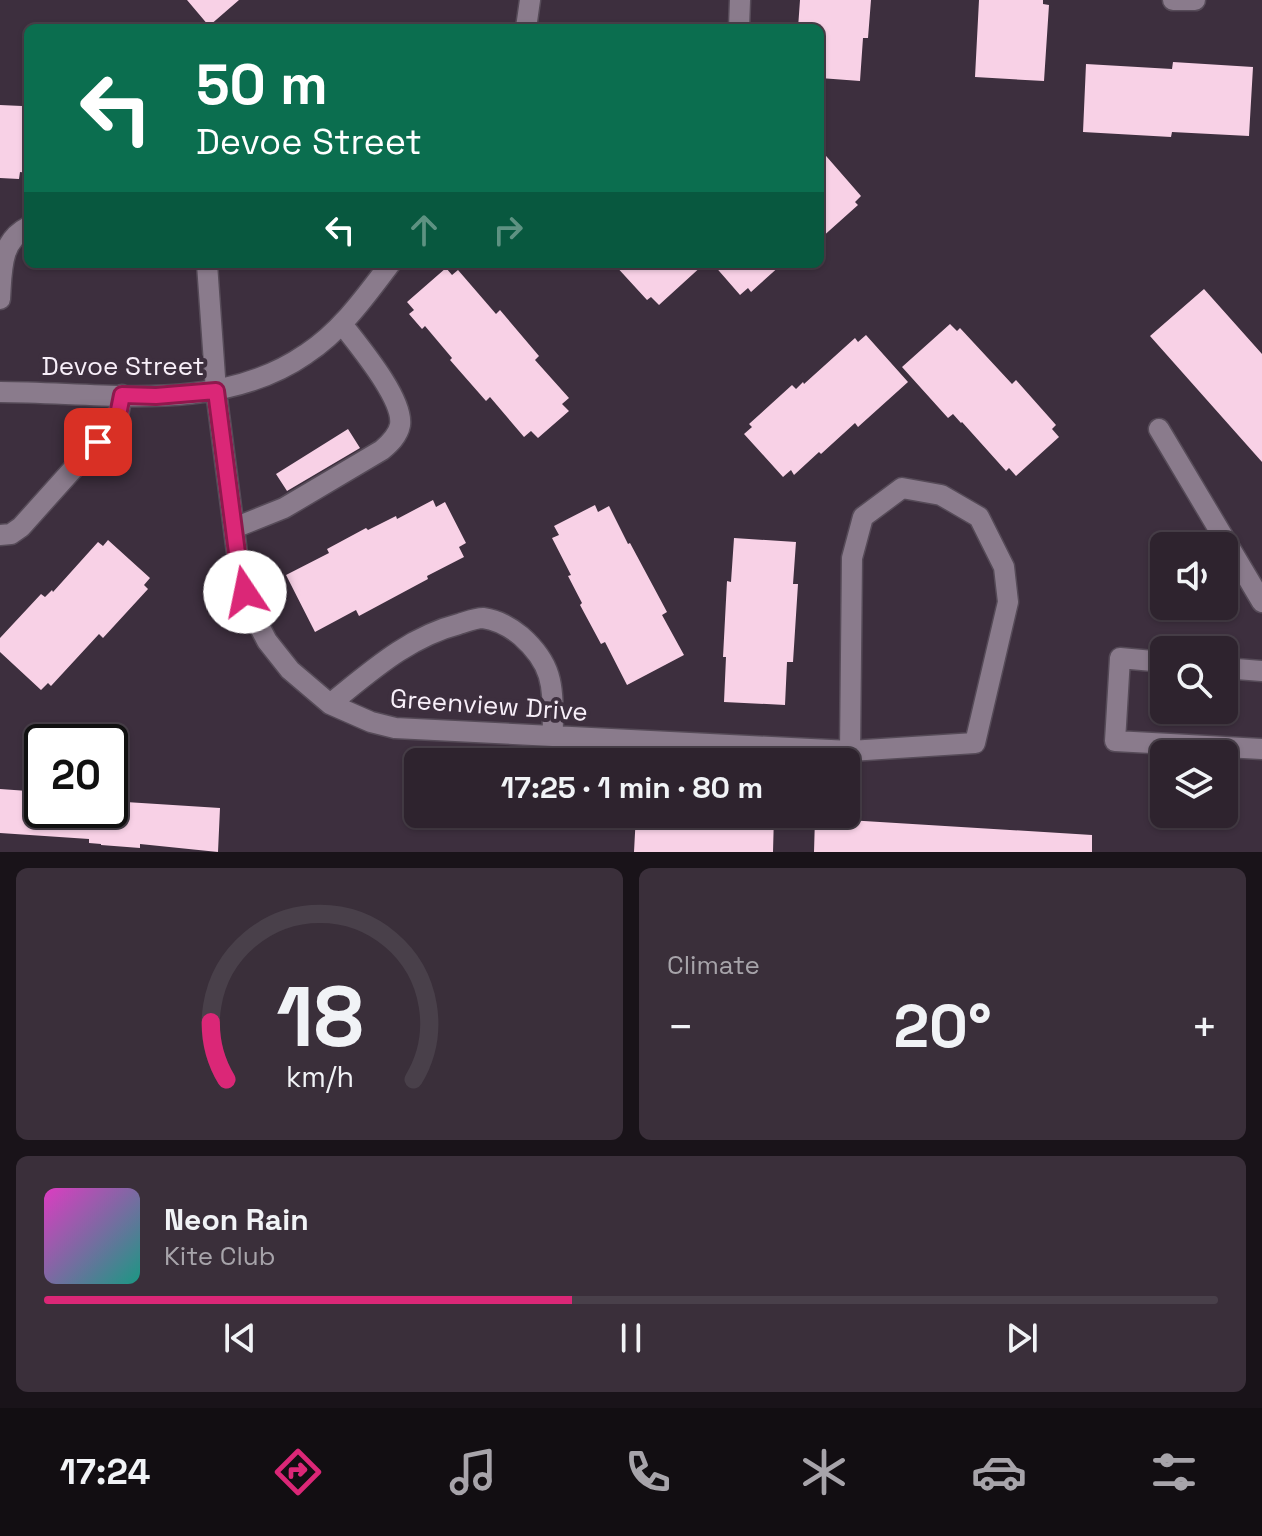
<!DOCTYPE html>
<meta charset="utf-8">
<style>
:root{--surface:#2e232e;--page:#3a2f3a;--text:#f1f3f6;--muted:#a7a4aa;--line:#49404a;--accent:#db2777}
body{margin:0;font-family:"Space Grotesk",sans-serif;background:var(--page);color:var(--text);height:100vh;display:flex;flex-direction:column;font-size:30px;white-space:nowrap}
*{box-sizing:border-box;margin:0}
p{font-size:26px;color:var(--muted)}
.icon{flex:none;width:44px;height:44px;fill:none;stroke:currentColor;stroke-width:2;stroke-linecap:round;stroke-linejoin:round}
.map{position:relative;height:852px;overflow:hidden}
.drawer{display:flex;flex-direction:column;gap:16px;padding:16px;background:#191319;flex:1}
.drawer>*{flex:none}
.banner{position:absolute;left:24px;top:24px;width:800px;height:244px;border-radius:12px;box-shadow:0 2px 6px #0004,0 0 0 2px var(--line);background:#0b6e4f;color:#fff;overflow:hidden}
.fabs{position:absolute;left:1150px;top:532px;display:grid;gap:16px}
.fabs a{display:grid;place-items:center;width:88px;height:88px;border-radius:12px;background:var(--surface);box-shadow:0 2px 6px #0004,0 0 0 2px var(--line);font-size:40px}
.speed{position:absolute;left:24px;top:724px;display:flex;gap:16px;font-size:40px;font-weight:700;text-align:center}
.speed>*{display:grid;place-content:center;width:104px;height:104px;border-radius:50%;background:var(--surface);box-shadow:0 2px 6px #0004,0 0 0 2px var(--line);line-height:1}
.speed .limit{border:4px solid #111;border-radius:12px;background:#fff;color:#111}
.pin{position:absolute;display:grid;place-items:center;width:68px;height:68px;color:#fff;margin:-34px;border-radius:16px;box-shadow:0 4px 12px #0006}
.me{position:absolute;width:88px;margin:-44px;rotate:349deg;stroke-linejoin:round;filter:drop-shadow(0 0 6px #0008)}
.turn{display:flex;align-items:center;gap:28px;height:168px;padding:0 40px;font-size:36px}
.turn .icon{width:104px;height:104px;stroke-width:2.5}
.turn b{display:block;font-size:56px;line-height:68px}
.lanes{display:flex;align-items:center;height:76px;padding:0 40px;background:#0003;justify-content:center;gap:40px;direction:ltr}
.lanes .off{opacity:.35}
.big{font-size:60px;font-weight:700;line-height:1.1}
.drawer .tile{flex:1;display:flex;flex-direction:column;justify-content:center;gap:12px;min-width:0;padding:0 28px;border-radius:12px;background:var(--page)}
.drawer .dial{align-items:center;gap:0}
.dial svg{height:208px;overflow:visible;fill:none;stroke:var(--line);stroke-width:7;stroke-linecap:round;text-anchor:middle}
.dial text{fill:var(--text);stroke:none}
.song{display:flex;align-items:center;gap:24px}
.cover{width:96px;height:96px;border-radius:12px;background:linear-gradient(135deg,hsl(310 70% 55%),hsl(170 70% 35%))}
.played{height:8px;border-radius:4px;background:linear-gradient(90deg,var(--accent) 45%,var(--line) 45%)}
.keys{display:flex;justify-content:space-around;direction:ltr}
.heat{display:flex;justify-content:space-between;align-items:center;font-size:44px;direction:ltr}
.drawer .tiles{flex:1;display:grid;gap:16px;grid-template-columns:1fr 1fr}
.tile:last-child{grid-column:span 2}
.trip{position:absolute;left:404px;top:748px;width:456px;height:80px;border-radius:12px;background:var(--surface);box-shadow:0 2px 6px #0004,0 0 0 2px var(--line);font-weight:700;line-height:80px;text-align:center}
.menu{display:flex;height:128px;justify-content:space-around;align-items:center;background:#120e12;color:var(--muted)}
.menu .icon{width:56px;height:56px}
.menu .selected{color:var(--accent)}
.menu b{font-size:36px;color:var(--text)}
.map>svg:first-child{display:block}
.building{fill:#f8d1e6}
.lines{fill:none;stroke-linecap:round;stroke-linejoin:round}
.minor-casing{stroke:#564b58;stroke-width:23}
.minor{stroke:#8a7b8c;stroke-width:20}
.route-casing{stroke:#8e194d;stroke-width:20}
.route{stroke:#db2777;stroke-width:14}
.labels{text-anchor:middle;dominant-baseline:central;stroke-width:8;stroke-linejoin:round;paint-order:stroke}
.street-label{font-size:26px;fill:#f8eff9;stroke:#3d2f3e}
</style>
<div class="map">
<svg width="1262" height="852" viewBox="0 0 1262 852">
<rect width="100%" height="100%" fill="#3d2f3e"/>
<path class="building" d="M187,0H239L209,26Z
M800,0H871L868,38H863L860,81L820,78V28H798Z
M979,0H1043V4L1049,5L1044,81L975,77Z
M1173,62L1253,67L1249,136L1172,132L1171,137L1083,132L1086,64L1172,69Z
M0,105L22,106V114H28V173L20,172L19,179L0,178Z
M820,149L861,196L855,202L858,205L820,239Z
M614,264H704L659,305L651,297L647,300Z
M713,264H782L751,292L748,288L740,295Z
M446,268L452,275L458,270L496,314L500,310L539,356L535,360L569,398L562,404L569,411L538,438L531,431L524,437L490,397L486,401L450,360L452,358L425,326L422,329L409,314L414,310L407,302Z
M1204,289L1262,354V462L1150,336Z
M950,324L957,331L960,328L1012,384L1016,380L1056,425L1052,429L1059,437L1016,476L1009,468L1006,471L962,422L961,423L953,414L948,418L902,367Z
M866,335L908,382L858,427L855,423L821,454L819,452L794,475L791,470L783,477L744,434L752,427L749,424L792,385L796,389L803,382L804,384L855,338L858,342Z
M348,429L360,448L287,491L276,474Z
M433,500L436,507L445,502L466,543L459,547L464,557L427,576L428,579L359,616L356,610L315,632L286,575L329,553L327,549L366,528L368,530L396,516L397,519Z
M595,505L598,512L609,506L628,544L630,543L667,612L662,615L684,655L627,685L605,642L601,644L580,605L582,603L568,576L571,575L552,538L559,535L554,526Z
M734,538L796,542L793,584H798L793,662H787L785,705L724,702L726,657H723L727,581L731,582Z
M108,540L150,578L144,585L148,589L103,638L99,634L51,686L48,683L41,690L0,652V638L41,594L45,597L52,590L53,592L98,542L103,546Z
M0,789L42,792V810H110V801L220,808L218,852L140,844V848L101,845V844L89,843V839L0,833Z
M636,814L774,815L773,852H634Z
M815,818L1092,835V852H814Z"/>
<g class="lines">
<defs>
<path id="minor" d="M1173,0H1195
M526,28L530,0
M739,28L740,0
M207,264L216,391L240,576L250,608L267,641L290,670L330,704L371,722L395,728L850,751L975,743L1008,602L1004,567L979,517L941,495L902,488L863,517L852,558L850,751
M0,299C2,270 0,241 28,227
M0,392C101,392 218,415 306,354C341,331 365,297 390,264
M1159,429L1262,602
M234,528L284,508L382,450C389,444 398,436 400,425C404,399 358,345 342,324
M0,535L11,534L21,527L117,420L122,395
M1164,662L1120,658L1115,741L1262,749
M1224,668L1262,671
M330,704C370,672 408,637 459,624C466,622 475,618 483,618C498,620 509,626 521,636C557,668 552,691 553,736"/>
</defs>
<use href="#minor" class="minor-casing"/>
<use href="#minor" class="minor"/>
</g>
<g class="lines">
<defs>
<path id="route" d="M98,442L117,420L122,395L156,396L216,391L240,576L245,592"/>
</defs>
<use href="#route" class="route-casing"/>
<use href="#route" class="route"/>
</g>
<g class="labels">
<g class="street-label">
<text x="123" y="366">Devoe Street</text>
<text transform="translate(489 705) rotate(4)">Greenview Drive</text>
</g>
</g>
</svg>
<div class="fabs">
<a><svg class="icon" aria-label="sound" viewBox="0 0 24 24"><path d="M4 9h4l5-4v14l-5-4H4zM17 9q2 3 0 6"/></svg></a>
<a><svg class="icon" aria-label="search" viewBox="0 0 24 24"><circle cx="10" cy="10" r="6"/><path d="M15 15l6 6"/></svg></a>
<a><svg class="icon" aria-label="layers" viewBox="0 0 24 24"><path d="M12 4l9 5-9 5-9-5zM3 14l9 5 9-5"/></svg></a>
</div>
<div class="speed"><div class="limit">20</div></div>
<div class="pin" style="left:98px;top:442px;background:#d93025"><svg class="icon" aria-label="arrive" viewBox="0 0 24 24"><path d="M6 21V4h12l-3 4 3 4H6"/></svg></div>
<svg class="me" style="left:245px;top:592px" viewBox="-20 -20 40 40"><circle r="19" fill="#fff"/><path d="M0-13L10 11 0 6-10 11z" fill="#db2777"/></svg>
<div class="trip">17:25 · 1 min · 80 m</div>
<div class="banner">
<div class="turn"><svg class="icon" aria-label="left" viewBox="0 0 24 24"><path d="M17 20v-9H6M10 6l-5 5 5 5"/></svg><div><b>50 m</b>Devoe Street</div></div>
<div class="lanes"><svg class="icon" aria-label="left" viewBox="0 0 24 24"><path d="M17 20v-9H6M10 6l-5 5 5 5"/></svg><svg class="icon off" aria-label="ahead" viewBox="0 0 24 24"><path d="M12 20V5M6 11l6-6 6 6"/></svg><svg class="icon off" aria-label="right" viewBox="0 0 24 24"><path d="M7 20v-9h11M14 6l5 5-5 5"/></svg></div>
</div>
</div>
<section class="drawer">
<div class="tiles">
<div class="tile dial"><svg viewBox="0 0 100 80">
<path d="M14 69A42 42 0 1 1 86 69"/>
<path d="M14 69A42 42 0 0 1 8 47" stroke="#db2777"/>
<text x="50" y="56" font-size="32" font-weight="700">18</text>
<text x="50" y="72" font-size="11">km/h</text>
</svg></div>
<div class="tile"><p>Climate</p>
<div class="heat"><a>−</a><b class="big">20°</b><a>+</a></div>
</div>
<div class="tile">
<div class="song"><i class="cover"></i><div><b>Neon Rain</b><p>Kite Club</p></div></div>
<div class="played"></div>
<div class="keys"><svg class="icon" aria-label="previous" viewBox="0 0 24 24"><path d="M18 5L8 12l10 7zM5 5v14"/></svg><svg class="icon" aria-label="pause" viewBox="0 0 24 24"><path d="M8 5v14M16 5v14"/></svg><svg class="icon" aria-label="next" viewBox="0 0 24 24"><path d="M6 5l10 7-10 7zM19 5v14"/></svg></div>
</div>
</div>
</section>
<nav class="menu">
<b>17:24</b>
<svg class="icon selected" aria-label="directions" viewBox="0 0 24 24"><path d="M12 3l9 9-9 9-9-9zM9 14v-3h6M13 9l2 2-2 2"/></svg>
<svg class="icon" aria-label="music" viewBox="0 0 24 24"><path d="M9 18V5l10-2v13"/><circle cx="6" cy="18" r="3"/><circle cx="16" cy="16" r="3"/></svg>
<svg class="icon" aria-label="phone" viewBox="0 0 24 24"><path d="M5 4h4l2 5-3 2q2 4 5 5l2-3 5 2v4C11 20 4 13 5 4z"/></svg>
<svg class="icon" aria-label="climate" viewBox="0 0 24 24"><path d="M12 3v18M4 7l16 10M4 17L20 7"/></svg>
<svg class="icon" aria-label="car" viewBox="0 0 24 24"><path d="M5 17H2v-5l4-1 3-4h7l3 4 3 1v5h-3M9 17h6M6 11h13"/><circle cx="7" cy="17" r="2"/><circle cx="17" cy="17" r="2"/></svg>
<svg class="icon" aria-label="filters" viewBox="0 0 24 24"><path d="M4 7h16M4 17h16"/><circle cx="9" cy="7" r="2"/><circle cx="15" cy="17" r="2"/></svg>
</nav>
